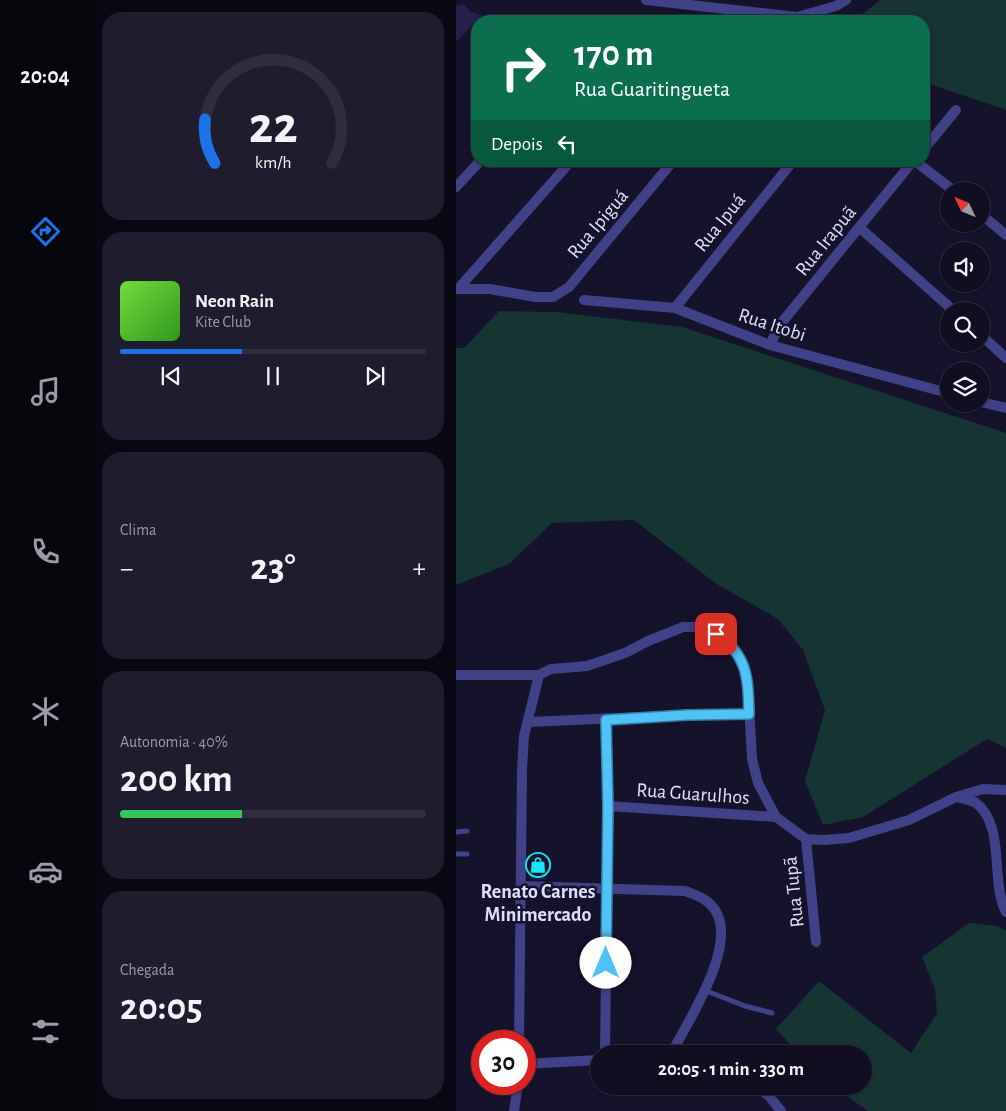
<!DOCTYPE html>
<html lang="pt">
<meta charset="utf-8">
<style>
:root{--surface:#100e20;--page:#1e1c2d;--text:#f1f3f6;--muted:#9c9ca5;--line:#302e3e;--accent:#1a73e8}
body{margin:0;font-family:"Alegreya Sans",sans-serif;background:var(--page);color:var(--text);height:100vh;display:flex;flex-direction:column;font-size:19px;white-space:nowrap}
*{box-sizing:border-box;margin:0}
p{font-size:16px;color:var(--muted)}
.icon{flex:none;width:28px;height:28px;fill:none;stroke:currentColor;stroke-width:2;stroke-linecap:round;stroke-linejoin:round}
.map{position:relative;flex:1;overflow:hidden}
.details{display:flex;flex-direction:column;gap:12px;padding:12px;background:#090812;width:366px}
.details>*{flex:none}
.banner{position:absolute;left:15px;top:15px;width:459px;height:152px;border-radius:20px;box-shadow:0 1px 4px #0004,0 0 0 1px var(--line);background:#0b6e4f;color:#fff;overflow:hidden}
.needle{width:32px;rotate:313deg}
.tools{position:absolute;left:484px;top:182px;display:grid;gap:10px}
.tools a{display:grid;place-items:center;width:50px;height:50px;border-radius:50%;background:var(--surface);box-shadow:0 1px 4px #0004,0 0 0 1px var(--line);font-size:25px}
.speed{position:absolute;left:15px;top:1030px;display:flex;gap:10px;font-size:25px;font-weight:700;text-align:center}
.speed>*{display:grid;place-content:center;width:65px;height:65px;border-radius:50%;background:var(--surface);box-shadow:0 1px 4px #0004,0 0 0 1px var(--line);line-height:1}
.speed .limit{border:8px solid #d22;background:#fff;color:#111}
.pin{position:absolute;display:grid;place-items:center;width:42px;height:42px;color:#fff;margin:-21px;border-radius:10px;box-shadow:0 2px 8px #0006}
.me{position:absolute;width:55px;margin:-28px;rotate:0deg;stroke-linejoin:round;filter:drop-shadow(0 0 4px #0008)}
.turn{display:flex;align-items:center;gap:18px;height:105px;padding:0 20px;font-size:22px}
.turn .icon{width:65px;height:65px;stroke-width:2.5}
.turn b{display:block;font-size:35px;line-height:42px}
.then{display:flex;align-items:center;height:48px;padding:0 20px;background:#0003;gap:10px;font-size:19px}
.big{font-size:38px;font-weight:700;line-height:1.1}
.details .tile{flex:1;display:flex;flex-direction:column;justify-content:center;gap:8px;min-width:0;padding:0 18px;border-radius:20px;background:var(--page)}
.details .dial{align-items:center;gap:0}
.dial svg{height:130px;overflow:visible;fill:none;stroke:var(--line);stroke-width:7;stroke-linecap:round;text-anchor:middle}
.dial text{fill:var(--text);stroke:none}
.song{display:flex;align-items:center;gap:15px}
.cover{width:60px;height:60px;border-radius:8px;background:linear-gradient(135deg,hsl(100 70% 55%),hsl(110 70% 35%))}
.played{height:5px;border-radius:2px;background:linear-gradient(90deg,var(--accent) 40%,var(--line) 40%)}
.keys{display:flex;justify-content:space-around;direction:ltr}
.heat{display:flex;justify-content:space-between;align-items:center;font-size:28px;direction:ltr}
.charge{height:8px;border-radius:4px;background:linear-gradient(90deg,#34c759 40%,var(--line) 0)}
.trip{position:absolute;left:134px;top:1045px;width:282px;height:50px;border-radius:25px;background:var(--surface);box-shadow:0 1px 4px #0004,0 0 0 1px var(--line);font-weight:700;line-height:50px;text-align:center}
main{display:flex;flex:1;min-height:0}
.dock{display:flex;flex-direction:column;width:90px;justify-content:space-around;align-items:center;background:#06060d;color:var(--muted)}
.dock .icon{width:35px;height:35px}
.dock .current{color:var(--accent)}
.dock b{font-size:22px;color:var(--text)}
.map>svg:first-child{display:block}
.green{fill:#163432}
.building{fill:#261f4b}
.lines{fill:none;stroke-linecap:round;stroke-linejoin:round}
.service{stroke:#404187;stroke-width:5}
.minor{stroke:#404187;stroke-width:10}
.route-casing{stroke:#337fa1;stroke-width:12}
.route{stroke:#4fc3f7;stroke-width:9}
.labels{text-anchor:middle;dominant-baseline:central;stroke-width:5;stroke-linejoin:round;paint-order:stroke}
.street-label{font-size:20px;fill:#e0ddfd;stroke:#15122b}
.poi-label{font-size:20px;font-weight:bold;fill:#e0ddfd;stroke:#15122b}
</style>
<main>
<nav class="dock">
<b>20:04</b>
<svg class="icon current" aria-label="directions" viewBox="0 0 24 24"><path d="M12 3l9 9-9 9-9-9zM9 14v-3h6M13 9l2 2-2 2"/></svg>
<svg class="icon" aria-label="music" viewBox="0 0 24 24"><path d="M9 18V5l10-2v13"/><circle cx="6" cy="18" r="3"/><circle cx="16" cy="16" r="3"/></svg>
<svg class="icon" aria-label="phone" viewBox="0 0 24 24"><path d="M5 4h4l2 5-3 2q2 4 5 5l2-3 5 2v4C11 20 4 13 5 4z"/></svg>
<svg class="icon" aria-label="climate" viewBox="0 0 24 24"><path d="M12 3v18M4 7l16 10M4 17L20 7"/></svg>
<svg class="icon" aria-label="car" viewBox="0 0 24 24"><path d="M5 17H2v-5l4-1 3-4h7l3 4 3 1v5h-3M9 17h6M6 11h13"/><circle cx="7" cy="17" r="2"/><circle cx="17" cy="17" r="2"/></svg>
<svg class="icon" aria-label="filters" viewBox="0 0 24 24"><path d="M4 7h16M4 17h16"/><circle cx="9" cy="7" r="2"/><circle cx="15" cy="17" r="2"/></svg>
</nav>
<section class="details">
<div class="tile dial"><svg viewBox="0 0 100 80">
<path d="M14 69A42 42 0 1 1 86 69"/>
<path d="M14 69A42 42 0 0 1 8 42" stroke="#1a73e8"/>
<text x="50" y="56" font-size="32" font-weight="700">22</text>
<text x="50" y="72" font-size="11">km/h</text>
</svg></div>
<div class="tile">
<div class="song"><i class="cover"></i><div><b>Neon Rain</b><p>Kite Club</p></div></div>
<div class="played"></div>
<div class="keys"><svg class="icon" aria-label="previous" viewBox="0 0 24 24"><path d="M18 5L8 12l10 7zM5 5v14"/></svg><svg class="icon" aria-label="pause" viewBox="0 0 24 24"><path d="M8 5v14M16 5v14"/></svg><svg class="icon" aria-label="next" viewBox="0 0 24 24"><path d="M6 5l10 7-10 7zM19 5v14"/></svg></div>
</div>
<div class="tile"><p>Clima</p>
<div class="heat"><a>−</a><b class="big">23°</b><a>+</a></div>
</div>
<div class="tile"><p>Autonomia · 40%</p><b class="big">200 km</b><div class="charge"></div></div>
<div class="tile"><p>Chegada</p><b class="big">20:05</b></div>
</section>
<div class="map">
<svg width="550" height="1111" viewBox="0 0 550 1111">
<rect width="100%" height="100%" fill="#15122b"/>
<path class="green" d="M424,0H550V110L468,82V21H398Z
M43,311L101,312L226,327L550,433V748L531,739L407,817L367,825L349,781L369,710L347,650L322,619L259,583L178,520L96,523L53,564L0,585V348H8Z
M513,923L541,926L550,931V1111H412L377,1086H408V1054H343L320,1029L363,981L455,1053L481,1013L479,989L466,957Z"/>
<path class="building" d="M3,5H9L15,12L26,15L0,42V7Z
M73,857L90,858L91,880L74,879Z"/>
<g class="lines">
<path class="service" d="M0,832L11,831
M0,854H11
M248,990L289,1006L316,1013"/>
<path class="minor" d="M190,0L341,17L380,6L390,0
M468,149L500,110
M459,161L498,191
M0,187L24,161
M525,214L550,235
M404,228L498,311
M0,289H34L79,297H97L113,287L217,161
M2,289L115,161
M128,300L219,308L314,345L492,393
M219,308L337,161
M525,335L550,358
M314,345L323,326L457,161
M525,402L550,408
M0,675H83L95,669L131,666L169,653L192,641L227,627H244L273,643L282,653L288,667L292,686L296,759L302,783L320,817L350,839L368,840L393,838L453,820L500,797L527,789L550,790
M73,722L231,715L293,714
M501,797C507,799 515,800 520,803C550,825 534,883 550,912
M152,806L320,817
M350,839L360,942
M65,886L229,891C237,894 247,897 253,903C290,935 232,1021 215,1054
M63,1041L66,769L68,736L83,675
M149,1054L152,806L150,719
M69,1064L142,1060
M299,1086L313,1096L325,1111
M58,1111L62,1084"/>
</g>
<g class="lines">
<defs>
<path id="route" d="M150,963L152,806L150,720L231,715L293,714C292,678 292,655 260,634"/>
</defs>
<use href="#route" class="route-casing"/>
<use href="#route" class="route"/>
</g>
<defs>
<symbol id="shop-ring" viewBox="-11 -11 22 22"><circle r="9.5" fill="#15122b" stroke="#13e9f4" stroke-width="1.5"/><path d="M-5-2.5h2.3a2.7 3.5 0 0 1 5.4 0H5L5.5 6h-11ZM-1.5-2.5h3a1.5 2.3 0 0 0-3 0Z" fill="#13e9f4"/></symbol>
</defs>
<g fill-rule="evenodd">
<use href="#shop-ring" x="68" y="851" width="28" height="28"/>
</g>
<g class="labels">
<g class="street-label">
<text transform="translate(264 223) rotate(-51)">Rua Ipuá</text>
<text transform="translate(142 224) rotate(-50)">Rua Ipiguá</text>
<text transform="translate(370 241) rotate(-51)">Rua Irapuã</text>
<text transform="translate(316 325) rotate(18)">Rua Itobi</text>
<text transform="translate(237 794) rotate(4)">Rua Guarulhos</text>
<text transform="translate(338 892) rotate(-96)">Rua Tupã</text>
</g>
<g class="poi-label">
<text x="82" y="892">Renato Carnes<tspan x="82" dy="23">Minimercado</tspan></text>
</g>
</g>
</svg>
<div class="tools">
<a><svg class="needle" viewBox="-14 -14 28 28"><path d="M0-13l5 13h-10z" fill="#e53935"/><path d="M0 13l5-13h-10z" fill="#9c9ca5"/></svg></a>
<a><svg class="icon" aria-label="sound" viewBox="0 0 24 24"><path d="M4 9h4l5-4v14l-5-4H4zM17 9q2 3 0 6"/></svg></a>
<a><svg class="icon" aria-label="search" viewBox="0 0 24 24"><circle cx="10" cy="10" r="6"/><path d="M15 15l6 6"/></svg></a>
<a><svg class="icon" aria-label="layers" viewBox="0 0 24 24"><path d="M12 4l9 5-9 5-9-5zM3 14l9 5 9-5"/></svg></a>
</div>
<div class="speed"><div class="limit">30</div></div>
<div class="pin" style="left:260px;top:634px;background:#d93025"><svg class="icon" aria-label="arrive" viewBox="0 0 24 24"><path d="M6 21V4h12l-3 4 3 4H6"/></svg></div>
<svg class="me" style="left:150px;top:963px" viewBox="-20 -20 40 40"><circle r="19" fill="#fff"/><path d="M0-13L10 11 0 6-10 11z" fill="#4fc3f7"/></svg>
<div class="trip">20:05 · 1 min · 330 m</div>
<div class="banner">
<div class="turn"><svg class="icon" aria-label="right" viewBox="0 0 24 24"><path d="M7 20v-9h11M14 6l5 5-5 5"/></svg><div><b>170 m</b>Rua Guaritingueta</div></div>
<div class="then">Depois<svg class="icon" aria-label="left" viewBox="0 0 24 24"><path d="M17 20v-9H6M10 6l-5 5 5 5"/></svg></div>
</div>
</div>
</main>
